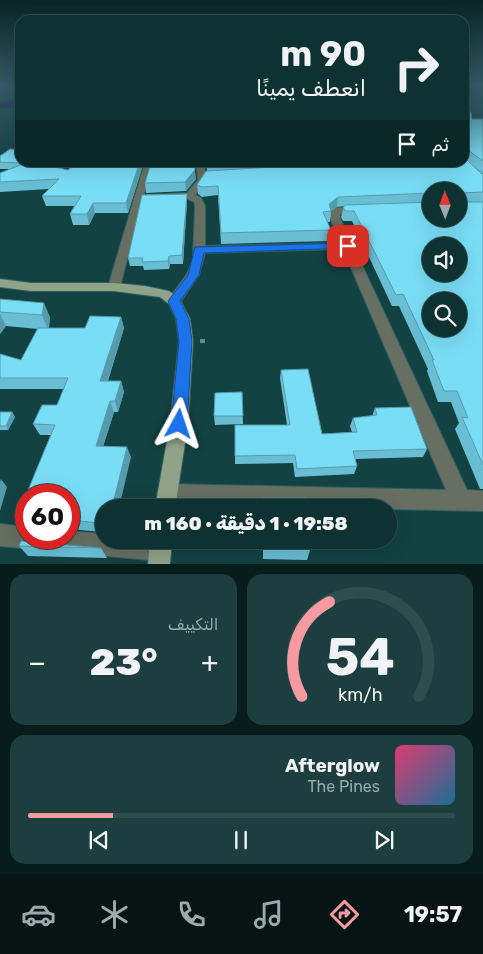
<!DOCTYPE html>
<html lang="ar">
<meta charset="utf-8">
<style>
:root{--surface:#0e3232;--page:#1c3e3e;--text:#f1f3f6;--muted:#9baaac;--line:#2e4d4d;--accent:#f49aa0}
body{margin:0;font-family:Rubik,"Noto Sans Arabic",sans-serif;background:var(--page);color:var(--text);direction:rtl;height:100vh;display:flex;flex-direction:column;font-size:19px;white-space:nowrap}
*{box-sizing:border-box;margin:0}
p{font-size:16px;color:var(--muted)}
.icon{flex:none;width:28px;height:28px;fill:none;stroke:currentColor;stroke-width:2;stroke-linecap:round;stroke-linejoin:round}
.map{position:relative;height:564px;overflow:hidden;direction:ltr}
.panel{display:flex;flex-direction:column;gap:10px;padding:10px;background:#081c1c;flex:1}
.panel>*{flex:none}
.hud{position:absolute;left:15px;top:15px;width:454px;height:152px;border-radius:15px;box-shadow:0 5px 20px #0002,0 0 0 1px var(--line);direction:rtl;background:#0e3232;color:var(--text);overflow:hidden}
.needle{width:32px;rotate:359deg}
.controls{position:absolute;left:422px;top:182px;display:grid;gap:10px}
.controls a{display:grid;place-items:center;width:45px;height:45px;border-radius:50%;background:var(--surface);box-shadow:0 5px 20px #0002,0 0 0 1px var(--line);font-size:25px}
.speed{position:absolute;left:15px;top:484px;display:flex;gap:10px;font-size:25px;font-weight:700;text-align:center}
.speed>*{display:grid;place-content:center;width:65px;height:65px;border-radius:50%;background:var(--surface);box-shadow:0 5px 20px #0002,0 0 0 1px var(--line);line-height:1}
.speed .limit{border:8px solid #d22;background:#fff;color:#111}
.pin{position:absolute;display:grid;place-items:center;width:42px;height:42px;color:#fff;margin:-21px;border-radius:10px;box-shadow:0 2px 8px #0006}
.me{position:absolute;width:55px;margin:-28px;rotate:5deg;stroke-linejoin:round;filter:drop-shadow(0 0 4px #0008)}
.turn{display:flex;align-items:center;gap:18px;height:105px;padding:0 20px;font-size:22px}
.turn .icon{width:65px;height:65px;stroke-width:2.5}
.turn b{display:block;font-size:35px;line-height:42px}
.then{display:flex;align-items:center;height:48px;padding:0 20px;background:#0003;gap:10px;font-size:19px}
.big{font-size:38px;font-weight:800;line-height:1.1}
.panel .widget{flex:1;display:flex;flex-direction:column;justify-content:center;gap:8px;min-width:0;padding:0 18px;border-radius:15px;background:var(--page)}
.panel .dial{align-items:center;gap:0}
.dial svg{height:130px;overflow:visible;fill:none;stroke:var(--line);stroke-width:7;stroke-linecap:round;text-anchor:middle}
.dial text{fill:var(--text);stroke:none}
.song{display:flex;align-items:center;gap:15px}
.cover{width:60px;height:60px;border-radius:8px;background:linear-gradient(135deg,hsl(340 70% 55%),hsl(200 70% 35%))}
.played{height:5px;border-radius:2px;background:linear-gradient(90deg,var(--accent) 20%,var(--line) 20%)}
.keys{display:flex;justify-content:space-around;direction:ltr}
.heat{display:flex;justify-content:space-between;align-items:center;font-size:28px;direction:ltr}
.panel .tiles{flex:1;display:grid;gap:10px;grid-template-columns:1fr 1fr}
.widget:last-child{grid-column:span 2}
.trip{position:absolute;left:95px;top:499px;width:302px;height:50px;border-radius:25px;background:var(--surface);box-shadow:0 5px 20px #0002,0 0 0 1px var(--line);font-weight:800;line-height:50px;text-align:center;direction:rtl}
.tab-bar{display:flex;height:80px;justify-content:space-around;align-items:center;background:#061414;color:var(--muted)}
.tab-bar .icon{width:35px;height:35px}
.tab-bar .active{color:var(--accent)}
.tab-bar b{font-size:22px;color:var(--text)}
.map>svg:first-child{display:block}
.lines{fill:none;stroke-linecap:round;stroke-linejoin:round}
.river{fill:#092241;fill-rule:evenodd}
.street-casing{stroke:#335f60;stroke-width:2}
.primary-casing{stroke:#335f60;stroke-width:2}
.path{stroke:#668b8c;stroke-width:4;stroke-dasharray:5 5;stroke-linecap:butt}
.street{fill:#666f62;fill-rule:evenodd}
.primary{fill:#90a288;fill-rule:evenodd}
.wall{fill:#69bed4;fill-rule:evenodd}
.shaded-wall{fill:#559bac}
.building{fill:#7addf6;stroke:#559bac;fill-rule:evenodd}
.route{fill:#1a73e8;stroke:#114b97}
</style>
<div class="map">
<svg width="483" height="564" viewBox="0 0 483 564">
<rect width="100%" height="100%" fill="#134243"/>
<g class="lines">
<path class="river" d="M20,98V106L0,109V101Z"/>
<defs>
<path id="street" d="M145,162H153L144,195L187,193L198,180L196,162H204L206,180L195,195L201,198L205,206V246L340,243L329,215L333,209L337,208L362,207V211L340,214V218L467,490L483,491V511L389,509V508L167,504L160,501L157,494L160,487L167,484L446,490L343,249L205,253L199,275L179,304H169L167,301L187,274L193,259L195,206L194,202L188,199L142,201L120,287L114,291L110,290L108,287Z
M0,524L26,527V538H69V531L104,534V540H163L168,542L171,550L168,558L160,561L0,546Z"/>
<path id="primary" d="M0,279L31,283H114L145,286L169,291L179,298L190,319L193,341L188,424L175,508H155L170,424L179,341L176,319L169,304L160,297L114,291H31L0,287Z
M150,540H172L170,564H148Z"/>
</defs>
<use href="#street" class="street-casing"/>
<use href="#primary" class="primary-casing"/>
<path class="path" d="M200,341H209"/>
<use href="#street" class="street"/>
<use href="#primary" class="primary"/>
</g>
<path class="wall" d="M472,119H483V174L465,159L483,175V489H480L455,429L459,423L451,402H438L427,371L428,369L399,306H392L352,221H343L341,217L344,206L337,207L331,211L330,222H327L331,230L330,241L221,244L218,195L202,197L198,194L197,185L207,171L206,162H464ZM431,191H459L431,219Z
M0,156L68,170L77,162H144L128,213H95L89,225H73L70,214L74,206H46L42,196L49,189L0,192V173L10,169H0Z
M196,179L186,191L146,193L145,183Z
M187,194V201L183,264H170L169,269L144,270L143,266H130L128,258Z
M0,299L50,317L49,328H85L121,317L124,328L108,381H121L124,392L118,412H114L103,446L131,457L104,508V534L102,532L69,529V531V495L51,435H40L33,424L57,405L64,389H0V354L21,360L38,329L6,326L0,334Z
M281,370L322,434L352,432L350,426L353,418L372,416L375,408L427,449L423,457L355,459L357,466L354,474L295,477L293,463L235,464V425H287L280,378Z
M242,392L243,424L215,425L214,416Z
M0,412H12L15,417L8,430H0Z
M26,496V534L20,527Z
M263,540H310L311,547L307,560L263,559Z
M19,546L101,548L107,558L28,556Z"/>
<path class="shaded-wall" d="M466,150H468L465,159H464V154Z
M140,162H144L128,213L126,203Z
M195,170L196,179L186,191L185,182Z
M187,194V201L183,264L182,255Z
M338,197L337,207L331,211L329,204Z
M93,203L95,213L89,225L87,214Z
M169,256L170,264L169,269L168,261Z
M44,303L50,317L48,330L42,315Z
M0,314L6,326L0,334Z
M121,317L124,328L104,392L100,381Z
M121,381L124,392L118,412L115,401Z
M110,401L114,412L100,457L96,446Z
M12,412L15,417L8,430L6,426Z
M127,447L131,457L119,508H112Z
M1,479L7,487L0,511V482Z"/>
<path class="building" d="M464,111L471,112L472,119H483V161L468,150H466L464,154Z
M10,149L20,150V162H22L20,163L0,162V156Z
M464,157L483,175V192L461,193V200L463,202H483V465L462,417L468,418L457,391H444L432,360H434L403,294L396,295L354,211H345L343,207L346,205L431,202V219H459V191H431V193L338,197L329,204L331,211L323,212L331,230L221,233L218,186L202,187L197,185L206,171L289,166L293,162H464ZM431,246H459V274H431ZM431,301H459V329H431Z
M28,162H31L68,170L77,162H140L126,203H93L87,214H70L81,196H42L59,179L0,182V173Z
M151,162H194L195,170L185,182L145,183Z
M187,194L182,255L169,256L168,261L142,262L143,258H128L142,195Z
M0,299L44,303L42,315L0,312Z
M90,316L121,317L100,381H121L115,401H110L96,446L127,447L112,508H104V529H101L99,523L69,520V495H26L55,425L33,424L42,405H57L68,378H0V354L21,360L38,328H85Z
M308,369L322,434L357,432L353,418L377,415L375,408L411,407L427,449L353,451L357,466L297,469L295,455L235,456V425H290L281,370Z
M242,392L243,416H214L215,393Z
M0,412H12L6,426H0Z
M26,496V527H20L18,516Z
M263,498H306L307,508H263Z
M264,540H310L311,547H264Z
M21,541L101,548L19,546Z"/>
<linearGradient id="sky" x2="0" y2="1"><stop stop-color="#0a2425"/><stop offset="0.52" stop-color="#335a66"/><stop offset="1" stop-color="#335a66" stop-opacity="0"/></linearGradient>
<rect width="483" height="164" fill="url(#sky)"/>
<path class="route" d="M348,243L352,244V248L204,253L199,275L180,301L189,319L192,341L187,424L185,429L179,431L173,429L171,424L179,341L176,319L168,301L188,275L195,247Z"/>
</svg>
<div class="controls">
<a><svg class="needle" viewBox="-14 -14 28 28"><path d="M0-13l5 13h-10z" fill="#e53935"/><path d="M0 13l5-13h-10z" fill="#9baaac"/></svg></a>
<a><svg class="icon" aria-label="sound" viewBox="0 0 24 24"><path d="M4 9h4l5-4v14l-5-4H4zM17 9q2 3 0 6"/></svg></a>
<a><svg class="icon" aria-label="search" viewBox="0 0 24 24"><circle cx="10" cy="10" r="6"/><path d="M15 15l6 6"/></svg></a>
</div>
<div class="speed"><div class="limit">60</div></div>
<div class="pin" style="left:348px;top:246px;background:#d93025"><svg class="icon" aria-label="arrive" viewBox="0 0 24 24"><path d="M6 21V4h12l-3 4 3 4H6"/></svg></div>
<svg class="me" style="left:179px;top:424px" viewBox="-20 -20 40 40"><path d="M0-17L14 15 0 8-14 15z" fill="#1a73e8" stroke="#fff" stroke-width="4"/></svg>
<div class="trip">19:58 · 1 دقيقة · 160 m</div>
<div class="hud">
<div class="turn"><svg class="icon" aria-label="right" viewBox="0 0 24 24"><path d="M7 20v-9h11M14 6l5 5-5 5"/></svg><div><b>90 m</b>انعطف يمينًا</div></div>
<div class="then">ثم<svg class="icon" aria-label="arrive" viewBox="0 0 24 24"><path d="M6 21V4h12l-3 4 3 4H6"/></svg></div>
</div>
</div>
<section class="panel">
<div class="tiles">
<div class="widget dial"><svg viewBox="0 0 100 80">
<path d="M14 69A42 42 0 1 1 86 69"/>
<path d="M14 69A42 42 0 0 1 31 11" stroke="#f49aa0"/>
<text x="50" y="56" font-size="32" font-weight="700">54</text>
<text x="50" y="72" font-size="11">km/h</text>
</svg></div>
<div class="widget"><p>التكييف</p>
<div class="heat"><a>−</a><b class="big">23°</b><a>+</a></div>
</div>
<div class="widget">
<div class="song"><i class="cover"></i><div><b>Afterglow</b><p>The Pines</p></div></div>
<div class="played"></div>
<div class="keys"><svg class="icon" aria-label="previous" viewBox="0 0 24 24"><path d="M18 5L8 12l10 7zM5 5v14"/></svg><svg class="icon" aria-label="pause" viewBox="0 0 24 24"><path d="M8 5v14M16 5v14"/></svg><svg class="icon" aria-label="next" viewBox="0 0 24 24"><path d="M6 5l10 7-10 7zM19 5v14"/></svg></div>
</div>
</div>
</section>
<nav class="tab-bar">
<b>19:57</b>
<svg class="icon active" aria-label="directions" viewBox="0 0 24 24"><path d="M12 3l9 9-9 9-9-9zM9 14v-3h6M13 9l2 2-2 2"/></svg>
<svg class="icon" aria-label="music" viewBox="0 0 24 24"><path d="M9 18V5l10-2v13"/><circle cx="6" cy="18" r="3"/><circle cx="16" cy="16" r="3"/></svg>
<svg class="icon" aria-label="phone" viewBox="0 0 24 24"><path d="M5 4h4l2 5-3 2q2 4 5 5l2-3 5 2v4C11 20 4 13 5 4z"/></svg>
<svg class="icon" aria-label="climate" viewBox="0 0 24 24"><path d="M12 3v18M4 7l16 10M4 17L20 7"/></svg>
<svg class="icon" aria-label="car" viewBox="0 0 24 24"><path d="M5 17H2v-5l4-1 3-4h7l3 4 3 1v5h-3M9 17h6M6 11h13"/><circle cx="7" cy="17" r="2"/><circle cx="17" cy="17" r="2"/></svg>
</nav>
